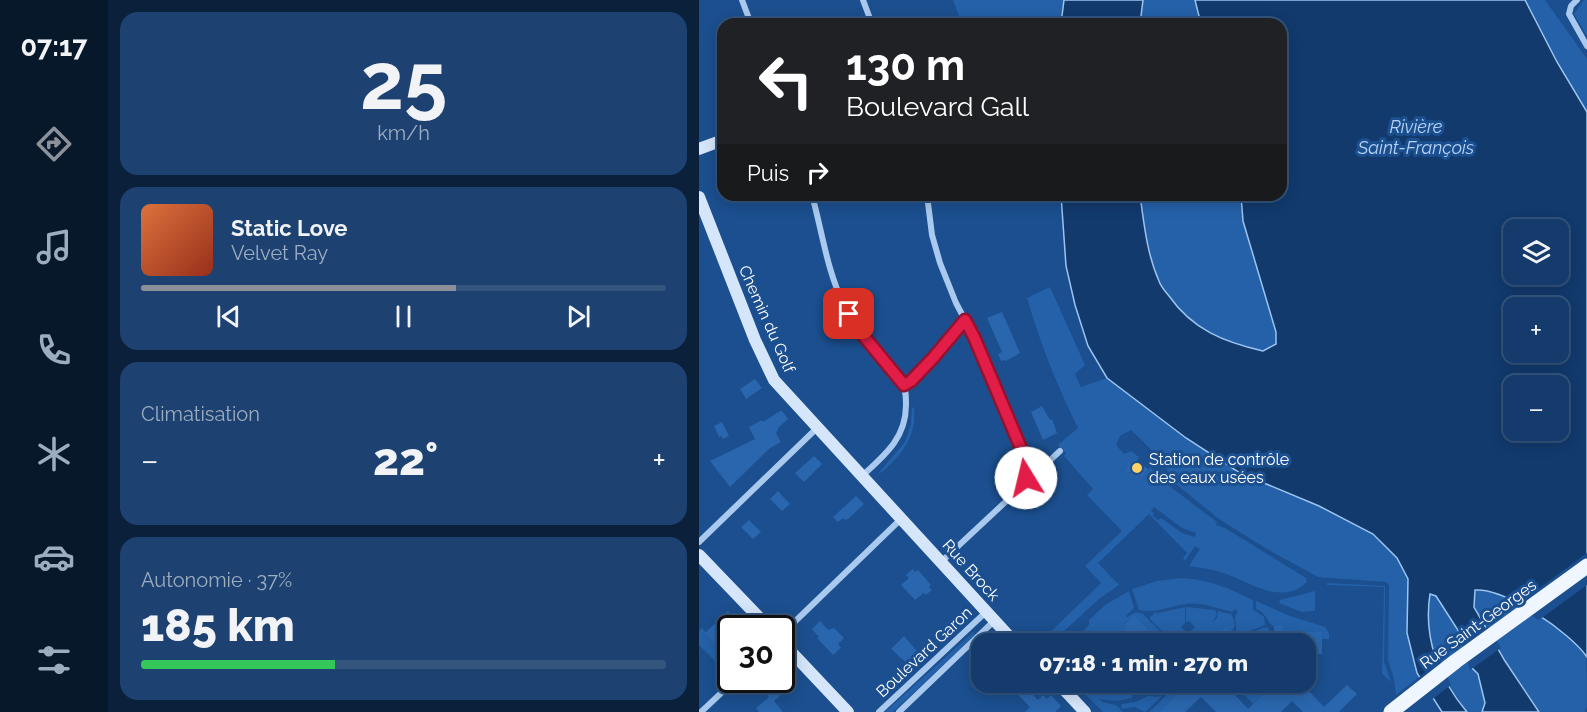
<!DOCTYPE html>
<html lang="fr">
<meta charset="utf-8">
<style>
:root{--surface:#143b6b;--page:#1d4271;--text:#f1f3f6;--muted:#9dadc1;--line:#33557e;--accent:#8c9099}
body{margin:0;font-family:Raleway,sans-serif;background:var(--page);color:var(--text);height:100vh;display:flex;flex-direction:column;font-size:22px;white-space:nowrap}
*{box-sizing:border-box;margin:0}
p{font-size:20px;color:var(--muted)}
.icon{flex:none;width:33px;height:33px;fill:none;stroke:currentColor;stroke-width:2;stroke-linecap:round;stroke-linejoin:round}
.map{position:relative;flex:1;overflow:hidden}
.side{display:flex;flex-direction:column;gap:12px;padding:12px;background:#0b203b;width:591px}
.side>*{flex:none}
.hud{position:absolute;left:18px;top:18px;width:570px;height:183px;border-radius:18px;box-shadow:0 3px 15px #0003,0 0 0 2px var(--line);background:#202124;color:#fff;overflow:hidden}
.fabs{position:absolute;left:804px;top:219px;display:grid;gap:12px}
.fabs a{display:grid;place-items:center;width:66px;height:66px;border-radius:12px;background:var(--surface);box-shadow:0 3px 15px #0003,0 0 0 2px var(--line);font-size:30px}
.speed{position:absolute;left:18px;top:615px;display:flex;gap:12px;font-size:30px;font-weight:700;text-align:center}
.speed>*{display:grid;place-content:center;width:78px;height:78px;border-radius:50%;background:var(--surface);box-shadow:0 3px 15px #0003,0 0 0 2px var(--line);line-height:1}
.speed .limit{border:3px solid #111;border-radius:9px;background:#fff;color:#111}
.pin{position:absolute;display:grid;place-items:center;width:51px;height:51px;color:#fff;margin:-26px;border-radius:12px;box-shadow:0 3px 9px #0006}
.me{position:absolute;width:66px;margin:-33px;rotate:351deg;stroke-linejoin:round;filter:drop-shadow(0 0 4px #0008)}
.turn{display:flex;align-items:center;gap:21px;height:126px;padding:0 30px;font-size:27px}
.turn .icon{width:78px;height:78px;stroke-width:2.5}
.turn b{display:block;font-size:42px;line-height:51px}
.then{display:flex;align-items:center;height:57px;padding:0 30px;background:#0003;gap:12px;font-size:22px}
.big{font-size:45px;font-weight:800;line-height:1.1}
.side .card{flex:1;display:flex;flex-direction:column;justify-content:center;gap:9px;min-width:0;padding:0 21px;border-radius:18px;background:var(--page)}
.side .dial{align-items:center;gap:0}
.dial b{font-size:78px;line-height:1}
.song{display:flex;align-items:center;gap:18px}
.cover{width:72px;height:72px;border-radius:9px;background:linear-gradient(135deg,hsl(20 70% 55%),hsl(10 70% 35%))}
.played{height:6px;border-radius:3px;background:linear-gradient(90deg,var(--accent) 60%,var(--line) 60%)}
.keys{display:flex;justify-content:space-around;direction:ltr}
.heat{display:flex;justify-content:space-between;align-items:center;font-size:33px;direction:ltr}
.charge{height:9px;border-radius:4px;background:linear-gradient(90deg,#34c759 37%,var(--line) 0)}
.trip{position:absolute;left:272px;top:633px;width:345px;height:60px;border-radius:18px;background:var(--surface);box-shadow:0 3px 15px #0003,0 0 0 2px var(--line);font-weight:800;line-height:60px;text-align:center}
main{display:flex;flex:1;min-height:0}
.tab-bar{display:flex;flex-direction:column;width:108px;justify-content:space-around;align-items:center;background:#08182b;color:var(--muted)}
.tab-bar .icon{width:42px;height:42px}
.tab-bar .on{color:var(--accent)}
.tab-bar b{font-size:27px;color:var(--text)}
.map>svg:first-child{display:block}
.green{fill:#2461a8;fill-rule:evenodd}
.water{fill:#123a6d;stroke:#9cc4f0;stroke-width:1.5;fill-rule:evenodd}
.pier{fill:#1b4f8f}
.building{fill:#2a66ad}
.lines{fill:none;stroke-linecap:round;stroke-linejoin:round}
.street{stroke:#a9c9ee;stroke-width:6}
.secondary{stroke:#d6e6fa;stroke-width:12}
.primary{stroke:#f0f6ff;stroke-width:15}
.route-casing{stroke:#92132f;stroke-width:15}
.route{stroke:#e11d48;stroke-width:10}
.poi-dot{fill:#ffd166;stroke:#1b4f8f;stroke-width:2}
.labels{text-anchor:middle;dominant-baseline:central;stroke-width:6;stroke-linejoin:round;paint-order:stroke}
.street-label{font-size:16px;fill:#fff;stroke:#1b4f8f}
.poi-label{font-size:16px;fill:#fff;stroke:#1b4f8f;text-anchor:start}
.water-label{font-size:18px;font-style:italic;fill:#b5d3f5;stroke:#1b4f8f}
</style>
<main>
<nav class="tab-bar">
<b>07:17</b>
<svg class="icon on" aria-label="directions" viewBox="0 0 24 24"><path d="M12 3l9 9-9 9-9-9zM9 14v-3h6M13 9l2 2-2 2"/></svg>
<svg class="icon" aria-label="music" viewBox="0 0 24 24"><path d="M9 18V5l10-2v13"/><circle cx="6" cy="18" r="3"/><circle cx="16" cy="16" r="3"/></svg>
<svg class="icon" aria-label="phone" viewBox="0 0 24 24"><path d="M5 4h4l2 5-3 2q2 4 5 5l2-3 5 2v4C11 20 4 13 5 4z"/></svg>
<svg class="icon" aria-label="climate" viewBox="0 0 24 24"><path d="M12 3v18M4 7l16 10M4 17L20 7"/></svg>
<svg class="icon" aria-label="car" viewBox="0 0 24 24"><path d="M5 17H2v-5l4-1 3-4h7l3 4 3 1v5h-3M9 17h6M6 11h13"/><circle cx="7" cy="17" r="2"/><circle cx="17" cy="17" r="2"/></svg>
<svg class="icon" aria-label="filters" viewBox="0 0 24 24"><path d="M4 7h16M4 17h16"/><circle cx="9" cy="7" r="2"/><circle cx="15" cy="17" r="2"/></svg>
</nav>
<section class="side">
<div class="card dial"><b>25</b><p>km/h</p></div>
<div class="card">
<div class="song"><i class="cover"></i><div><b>Static Love</b><p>Velvet Ray</p></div></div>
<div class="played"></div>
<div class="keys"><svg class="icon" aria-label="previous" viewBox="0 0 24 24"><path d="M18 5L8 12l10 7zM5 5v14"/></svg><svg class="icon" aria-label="pause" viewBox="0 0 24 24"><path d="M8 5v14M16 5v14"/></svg><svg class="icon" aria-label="next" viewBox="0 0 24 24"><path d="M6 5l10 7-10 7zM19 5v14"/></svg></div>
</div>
<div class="card"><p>Climatisation</p>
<div class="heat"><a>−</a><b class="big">22°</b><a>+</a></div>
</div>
<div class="card"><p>Autonomie · 37%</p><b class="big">185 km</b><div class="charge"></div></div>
</section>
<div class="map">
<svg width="888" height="712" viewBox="0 0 888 712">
<rect width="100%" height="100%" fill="#1b4f8f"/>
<path class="green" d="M254,0H365L362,24H263Z
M444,0H496L502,24H441Z
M826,0H846L888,59V112L858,62Z
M885,0H888V36L875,14Z
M441,195H542L544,221L577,332V344L564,351C468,328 453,286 441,195Z
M351,287L386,365L376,374L382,387L408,378L487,438L515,457L620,506L674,534L698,558L709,579L708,633L720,677L697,695L695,679L689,660L690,592V585L687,582L619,577L568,549L520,519L473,481L464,461L432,430L421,436L417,445L425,454L432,451L440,457L435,466L428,467L430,473L436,472L443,477L451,467L469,485L518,522L517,525L526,528L607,578L608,582C583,606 552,583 527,574C515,569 502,568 490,566L501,549L496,546L486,561L484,558L488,553L450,514L399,563L420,585L400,599L353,642L340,643L402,583L386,566L423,531L388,495L394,489L365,456L367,453L359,445L379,428C358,386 341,343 328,298ZM455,507L483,528L497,533L496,537L483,533L462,518L459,520L454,516L455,513L452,511Z
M213,407L215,408C217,431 209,446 193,463C188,467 184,472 178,475L206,442L212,424Z
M482,578C509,579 530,588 554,600V609L565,617L566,625L551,631L539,632L537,631L536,616L539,612L536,609L533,612C517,608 503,602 487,604C471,606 456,614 440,610L433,589L458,581Z
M628,583L686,586L685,662L692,682L683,674L685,587L628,585Z
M785,589C809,596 876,633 887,655C888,665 888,694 888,706L886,712H840L806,661L775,608L776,590Z
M430,591L435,608L427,616L428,617L437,612L444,614L473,643H463L435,616L425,624L427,628L423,633L432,643L372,644L390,625V620L406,605Z
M616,591V611L603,612L580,603L581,600Z
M730,594L737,596L764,638L773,668L779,674L786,703L783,712H768C737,675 726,642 730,594Z
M557,601L591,616L626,627L630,633V639H623V632C607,632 587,636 574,626C567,620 567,613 557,609Z
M486,607V623L482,627L486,631V638L484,640L487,643L490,640L487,638L488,634L496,627L490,621L487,622V607L516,610L518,614L514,622L518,618L519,611L532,614C536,619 537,628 532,633L526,628L510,643H499L501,640L497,643H475L450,618L457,612L460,615L459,613Z
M567,627L570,629V643H545V635Z
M3,628L24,652L20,656L16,657L25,668L30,663L31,664L26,671L0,645V631Z
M274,632L276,634L274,637L194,712H186Z
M375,683H435L433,698L418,701L400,699L404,702L417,705L424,712H404Z
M534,683L552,686L571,683L573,685L554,704Z
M476,687L481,692L460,712H450Z
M449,696L462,697L446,712L436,707L422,709L423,704L436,702Z"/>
<path class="water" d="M365,0H444L441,24H362Z
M496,0H826L858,62L888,112V657C871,632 806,588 776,590L775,607L806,661L840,712H783L786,703L779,674L773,668L764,638L737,596L731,594C724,638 740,679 768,712H743L718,673L708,633L709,579L698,558L674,534L620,506L541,473L487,438L408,378L389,346L376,305L367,266L362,195H441C445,224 448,254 460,281C462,287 466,291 470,296C494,330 525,342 564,351L577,344V332L544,221L542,195H582V24H502ZM814,230H860V274H814ZM814,308H860V352H814ZM814,386H860V430H814Z"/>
<path class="pier" d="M888,553V585L840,620L816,606Z
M789,626L802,648L771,670L763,644Z
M741,660L752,685L731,701L718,679Z"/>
<path class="building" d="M303,312L321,353L307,361L306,360L302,361L299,354L303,352L288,318Z
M56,379L63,388L47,399L41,389Z
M343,406L351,420L353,419L358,433L344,440L332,412Z
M81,411H83L89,419L80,427L77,433L82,442L71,448L31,487L11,461L56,439L50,427L63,420L64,422Z
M23,422L30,436L24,439L22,436L20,437L15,426Z
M115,456L123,464L105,482L96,473Z
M438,461L449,469L443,478L437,473L428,472V467Z
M79,491L91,504L83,511L71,499Z
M157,496L165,504L149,519L146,520L144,518L139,522L134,517Z
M50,520L62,532L54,539L42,527Z
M214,569L216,572L219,570L232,585L230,587L233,590L227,595L225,593L216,600L202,585L210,578L207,575Z
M29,611L46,628H32V646L25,653L6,633Z
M435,615L463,644H432L422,633L427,628L425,625Z
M121,621L129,630L135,628L145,638L139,644L142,648L134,655L118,638L120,637L113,629Z
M575,626H584V632H623V654H606V644H570V632H575Z
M526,627L535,636L532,639L536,644H510Z
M205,636L222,656L212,667L192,649Z
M82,667L96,682L75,701L84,712H60L57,708L70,697L57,683L61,680H82Z
M307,682H335L328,689L339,700L344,695L348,699L352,695L362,706L356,712H326L331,707Z
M482,682H509L513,686L517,682H524L549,709L576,682H611L606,687L625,707L648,685L658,694L640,712H604L593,701L582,712H517L502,697L486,712H460L486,687Z"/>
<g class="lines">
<path class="street" d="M43,0L52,24
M164,0L173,24
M878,0L872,6L870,14L888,46
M113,195C123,231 128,271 145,305C155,326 170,344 185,361C191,368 199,374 203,382C207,389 207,397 207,405C207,438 186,455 163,476
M228,195L233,235L241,263L257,303L275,337L324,453L328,472L324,485
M205,385L215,378L239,353L266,320
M0,542L118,428
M242,562L361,451
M82,635L202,519
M2,712L36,680
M180,712L287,612
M200,712L295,621"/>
<path class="secondary" d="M0,149L24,140
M0,197L56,340L75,380L317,644
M0,555L70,628
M82,641L149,712
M358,682L386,712"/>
<path class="primary" d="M692,712L757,661L888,566"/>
</g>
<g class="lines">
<defs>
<path id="route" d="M150,314L163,334L205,385L212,381L234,358L266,320L275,337L324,453L328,465L327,478"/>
</defs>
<use href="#route" class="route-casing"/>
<use href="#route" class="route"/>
</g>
<circle class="poi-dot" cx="438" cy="468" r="6"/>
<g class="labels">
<g class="street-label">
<text transform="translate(68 319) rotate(66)">Chemin du Golf</text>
<text transform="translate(272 570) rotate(48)">Rue Brock</text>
<text transform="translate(779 624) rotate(-36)">Rue Saint-Georges</text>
<text transform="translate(225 652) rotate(-43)">Boulevard Garon</text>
</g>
<g class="poi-label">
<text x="450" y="459">Station de contrôle<tspan x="450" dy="18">des eaux usées</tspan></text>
</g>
<g class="water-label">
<text x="717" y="126">Rivière<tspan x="717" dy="21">Saint-François</tspan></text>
</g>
</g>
</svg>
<div class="fabs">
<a><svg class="icon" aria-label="layers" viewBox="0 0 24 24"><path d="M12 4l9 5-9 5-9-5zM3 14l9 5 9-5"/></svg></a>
<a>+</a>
<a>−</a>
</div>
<div class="speed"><div class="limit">30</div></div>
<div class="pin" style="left:150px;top:314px;background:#d93025"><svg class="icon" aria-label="arrive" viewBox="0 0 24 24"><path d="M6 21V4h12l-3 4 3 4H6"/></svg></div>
<svg class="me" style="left:327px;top:478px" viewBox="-20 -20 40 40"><circle r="19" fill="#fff"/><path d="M0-13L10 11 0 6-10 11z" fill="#e11d48"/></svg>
<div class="trip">07:18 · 1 min · 270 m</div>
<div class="hud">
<div class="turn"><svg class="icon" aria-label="left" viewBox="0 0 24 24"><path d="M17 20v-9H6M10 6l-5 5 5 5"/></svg><div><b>130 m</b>Boulevard Gall</div></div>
<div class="then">Puis<svg class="icon" aria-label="right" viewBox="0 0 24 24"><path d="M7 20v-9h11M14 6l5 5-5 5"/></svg></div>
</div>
</div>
</main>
